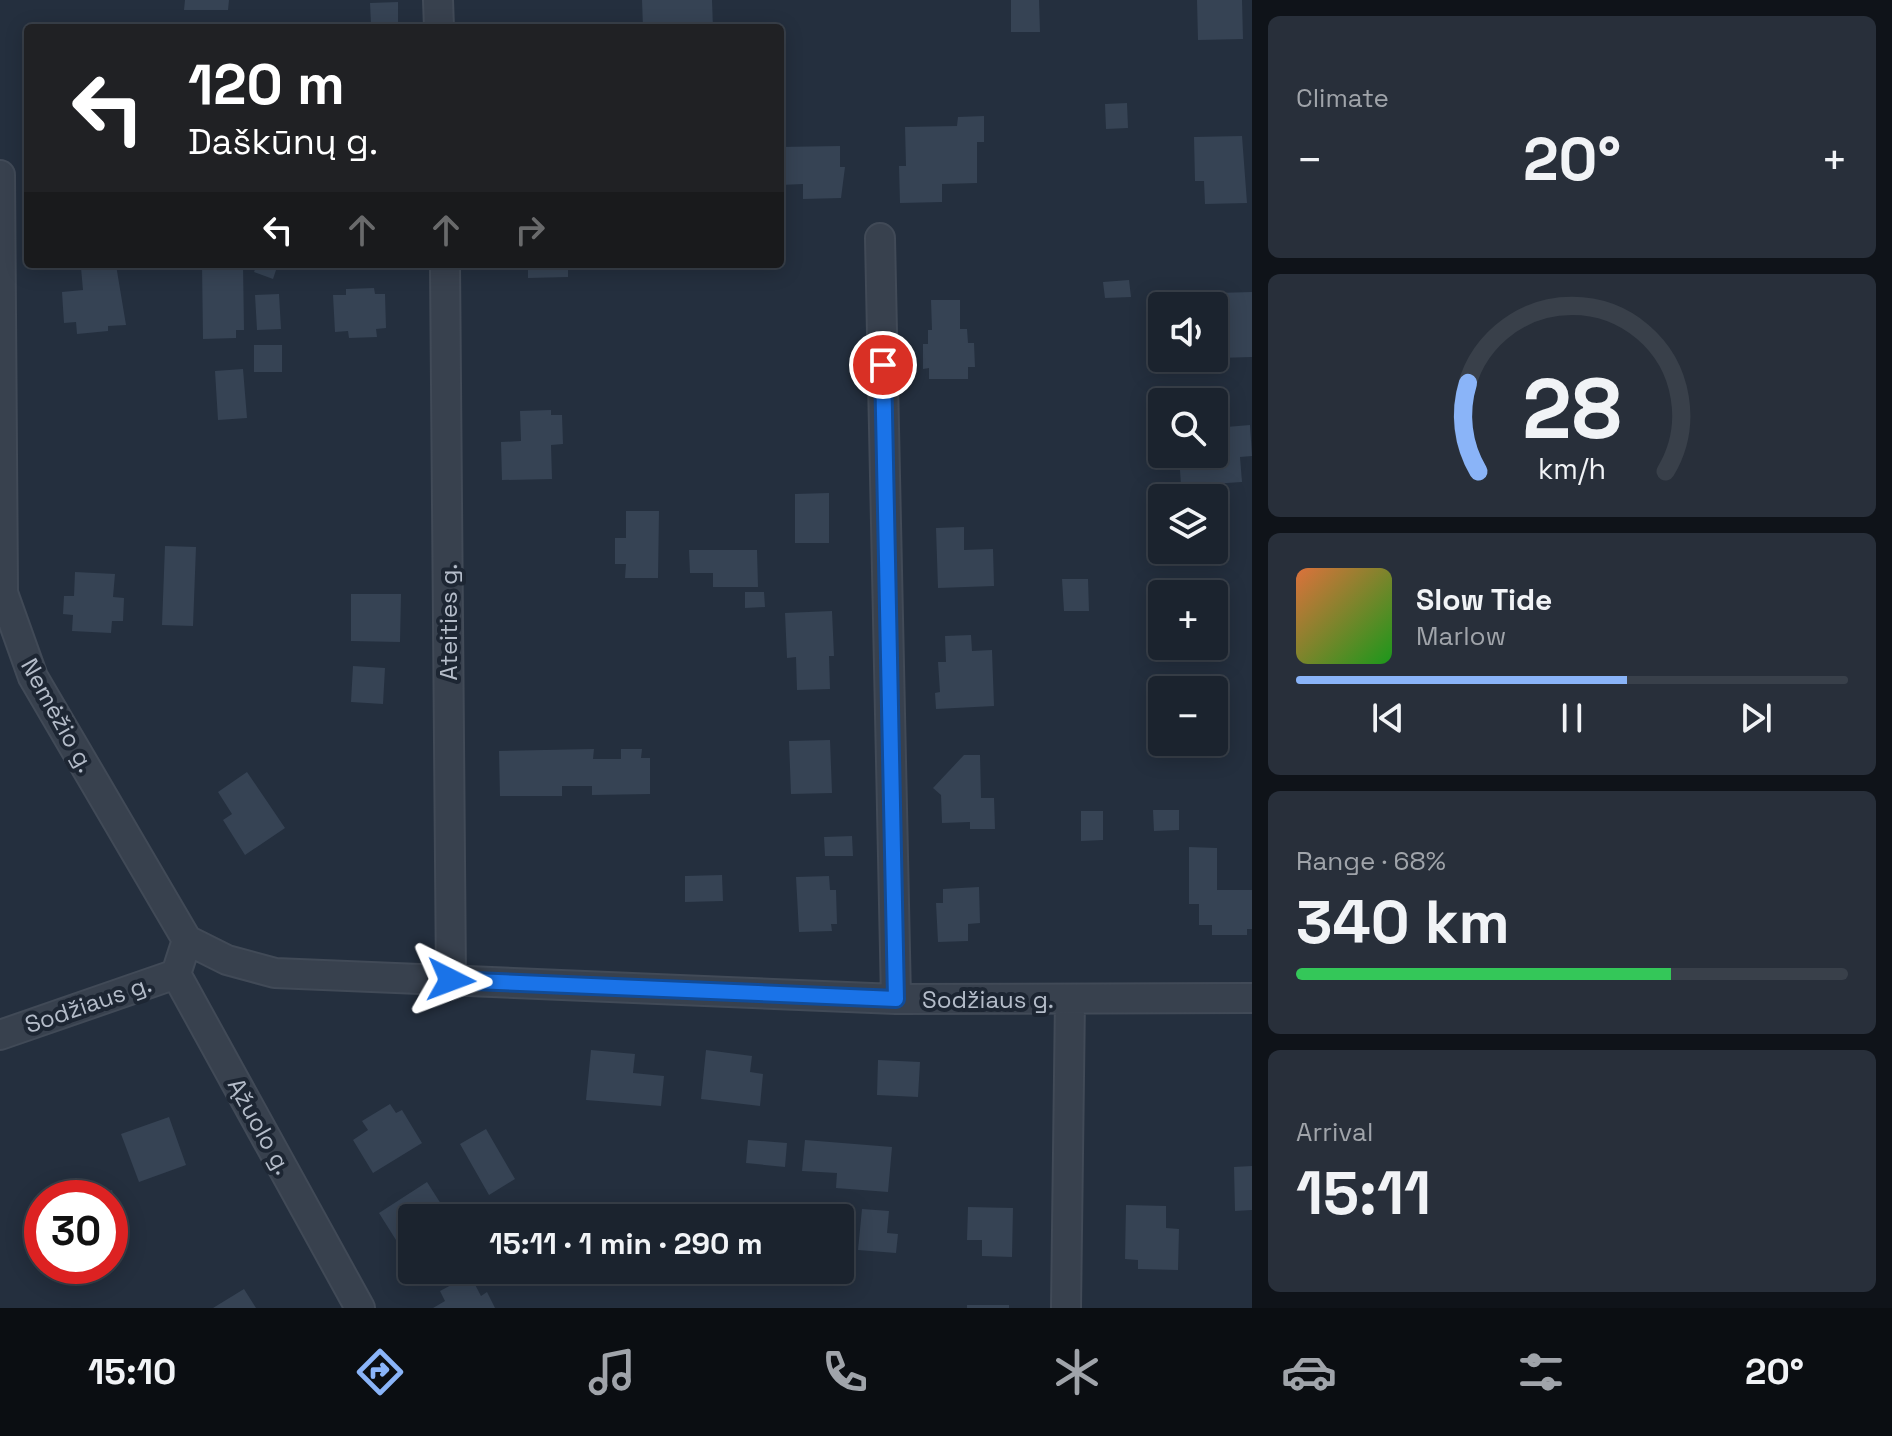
<!DOCTYPE html>
<meta charset="utf-8">
<style>
:root{--surface:#1b232e;--page:#282f3a;--text:#f1f3f6;--muted:#a0a4aa;--line:#39404a;--accent:#8ab4f8}
body{margin:0;font-family:"Space Grotesk",sans-serif;background:var(--page);color:var(--text);height:100vh;display:flex;flex-direction:column;font-size:30px;white-space:nowrap}
*{box-sizing:border-box;margin:0}
p{font-size:26px;color:var(--muted)}
.icon{flex:none;width:44px;height:44px;fill:none;stroke:currentColor;stroke-width:2;stroke-linecap:round;stroke-linejoin:round}
.map{position:relative;flex:1;overflow:hidden}
.sheet{display:flex;flex-direction:column;gap:16px;padding:16px;background:#0f1319;width:640px}
.sheet>*{flex:none}
.guide{position:absolute;left:24px;top:24px;width:760px;height:244px;border-radius:8px;box-shadow:0 4px 20px #0003,0 0 0 2px var(--line);background:#202124;color:#fff;overflow:hidden}
.fabs{position:absolute;left:1148px;top:292px;display:grid;gap:16px}
.fabs a{display:grid;place-items:center;width:80px;height:80px;border-radius:8px;background:var(--surface);box-shadow:0 4px 20px #0003,0 0 0 2px var(--line);font-size:40px}
.speed{position:absolute;left:24px;top:1180px;display:flex;gap:16px;font-size:40px;font-weight:700;text-align:center}
.speed>*{display:grid;place-content:center;width:104px;height:104px;border-radius:50%;background:var(--surface);box-shadow:0 4px 20px #0003,0 0 0 2px var(--line);line-height:1}
.speed .limit{border:12px solid #d22;background:#fff;color:#111}
.pin{position:absolute;display:grid;place-items:center;width:68px;height:68px;color:#fff;margin:-34px;border:4px solid #fff;border-radius:50%;box-shadow:0 2px 8px #0007}
.me{position:absolute;width:88px;margin:-44px;rotate:93deg;stroke-linejoin:round;filter:drop-shadow(0 0 6px #0008)}
.turn{display:flex;align-items:center;gap:28px;height:168px;padding:0 32px;font-size:36px}
.turn .icon{width:104px;height:104px;stroke-width:2.5}
.turn b{display:block;font-size:56px;line-height:68px}
.lanes{display:flex;align-items:center;height:76px;padding:0 32px;background:#0003;justify-content:center;gap:40px;direction:ltr}
.lanes .off{opacity:.35}
.big{font-size:60px;font-weight:700;line-height:1.1}
.sheet .card{flex:1;display:flex;flex-direction:column;justify-content:center;gap:12px;min-width:0;padding:0 28px;border-radius:12px;background:var(--page)}
.sheet .dial{align-items:center;gap:0}
.dial svg{height:208px;overflow:visible;fill:none;stroke:var(--line);stroke-width:7;stroke-linecap:round;text-anchor:middle}
.dial text{fill:var(--text);stroke:none}
.song{display:flex;align-items:center;gap:24px}
.cover{width:96px;height:96px;border-radius:12px;background:linear-gradient(135deg,hsl(20 70% 55%),hsl(120 70% 35%))}
.played{height:8px;border-radius:4px;background:linear-gradient(90deg,var(--accent) 60%,var(--line) 60%)}
.keys{display:flex;justify-content:space-around;direction:ltr}
.heat{display:flex;justify-content:space-between;align-items:center;font-size:44px;direction:ltr}
.charge{height:12px;border-radius:6px;background:linear-gradient(90deg,#34c759 68%,var(--line) 0)}
.trip{position:absolute;left:398px;top:1204px;width:456px;height:80px;border-radius:8px;background:var(--surface);box-shadow:0 4px 20px #0003,0 0 0 2px var(--line);font-weight:700;line-height:80px;text-align:center}
.tab-bar{display:flex;height:128px;justify-content:space-around;align-items:center;background:#0b0e12;color:var(--muted)}
.tab-bar .icon{width:56px;height:56px}
.tab-bar .current{color:var(--accent)}
.tab-bar b{font-size:36px;color:var(--text)}
main{display:flex;flex:1;min-height:0}
.map>svg:first-child{display:block}
.building{fill:#364354}
.lines{fill:none;stroke-linecap:round;stroke-linejoin:round}
.minor-casing{stroke:#414a57;stroke-width:32}
.minor{stroke:#38414e;stroke-width:28}
.route-casing{stroke:#114b97;stroke-width:20}
.route{stroke:#1a73e8;stroke-width:14}
.labels{text-anchor:middle;dominant-baseline:central;stroke-width:8;stroke-linejoin:round;paint-order:stroke}
.street-label{font-size:24px;fill:#b4bcc9;stroke:#1d2633}
</style>
<main>
<div class="map">
<svg width="1252" height="1308" viewBox="0 0 1252 1308">
<rect width="100%" height="100%" fill="#242f3e"/>
<path class="building" d="M185,0H229L228,10H184Z
M642,0H712L713,28H643Z
M1011,0H1039L1040,32H1011Z
M1197,0H1242L1243,39L1198,40Z
M398,2V23L371,24L370,3Z
M1127,103L1128,128L1106,129L1105,104Z
M984,116V142H977V183L942,184V202L900,203L899,166H906L905,127L957,126L958,117Z
M1242,136L1247,203L1205,204L1204,181H1195L1194,137Z
M840,146V167H845L841,198L803,199V184L780,185V147Z
M202,264H243L244,330H236V338L203,339Z
M257,264H278L273,279L254,272Z
M528,264H568V277L528,278Z
M116,265L126,325L108,326V331L77,334L76,322L64,323L62,292L83,290L81,268Z
M1129,280L1131,297L1105,298L1103,282Z
M374,288L375,294H385L386,328L376,329L377,337L349,338L348,331L335,332L333,295H346V289Z
M1252,292V357L1219,358V338H1214L1217,293Z
M279,294L281,329L257,330L255,295Z
M931,300H960V329H967L968,343H974L975,367H968V379H929V368L923,369V344H928V330H932Z
M254,345H282V372H254Z
M243,369L247,418L218,420L215,371Z
M551,410V415H562L563,444L551,445L552,479L502,480L501,442L521,441L520,411Z
M1250,425L1252,456L1240,457L1242,482L1181,486L1179,454H1214V428Z
M829,493V543H795V494Z
M626,511H659L658,578H625L626,564H615V538H626Z
M964,527V550L993,549L994,586L938,588L936,528Z
M165,546L196,547L193,626L162,625Z
M689,550H757L758,587H713V573H690Z
M75,572L115,574L113,597L124,598L123,621H112L111,633L72,631L73,615L63,614L64,596H74Z
M1062,579H1088L1089,611H1064Z
M745,592H764L765,607L745,608Z
M351,594H401L400,642L351,641Z
M832,611L834,656H829L830,689L797,690L796,657L787,658L785,613Z
M971,635L972,651L992,650L994,706L936,709L935,693L940,692L938,662H946L945,636Z
M353,666L385,668L383,704L351,702Z
M830,740L832,793L791,794L789,741Z
M594,749L593,759H621V749H642L641,758H650V794L592,795V786H562V796H500L499,751Z
M964,755H980L981,798H994L995,829H970V822L942,823L941,795L933,788Z
M247,772L285,828L245,855L223,820L232,814L218,792Z
M1153,810H1179V830L1154,831Z
M1081,811H1103V840L1081,841Z
M852,836L853,856H825L824,837Z
M1189,847L1217,848V890H1252V929H1247V935H1212V925H1199V904H1189Z
M722,875L723,901L685,902V876Z
M829,876L830,890H836L837,924H831L832,931L799,932L796,877Z
M979,887L980,923L968,924V941L938,942L936,903H943V889Z
M591,1050L635,1054L633,1073L664,1076L661,1106L586,1100Z
M706,1050L752,1056L750,1072L763,1074L760,1106L701,1099Z
M878,1060L920,1062L918,1097L877,1095Z
M390,1104L396,1113L402,1110L422,1143L373,1173L353,1140L368,1130L362,1121Z
M169,1117L186,1165L139,1182L121,1134Z
M486,1129L515,1179L489,1195L460,1144Z
M748,1140L787,1143L785,1167L746,1163Z
M805,1140L892,1147L888,1192L836,1188L837,1173L802,1171Z
M1252,1166V1210L1235,1211L1234,1167Z
M427,1182L450,1218H412V1241L401,1248L379,1213Z
M112,1190L126,1236L110,1241V1198L88,1197Z
M1126,1205L1166,1206V1228L1179,1229L1178,1270L1138,1269V1260L1125,1259Z
M968,1207L1013,1208L1012,1257L982,1256V1240H967Z
M862,1209L889,1211L887,1233L898,1234L896,1253L858,1250Z
M470,1275L481,1296L487,1292L495,1308H433L445,1301L440,1291Z
M244,1289L256,1308H213Z
M967,1305H1009V1308H967Z"/>
<g class="lines">
<defs>
<path id="minor" d="M438,0L439,28
M0,175L3,593L33,677L187,940L227,960L275,973L896,999L1252,998
M880,238L896,999
M445,264L451,980
M187,940L176,974L360,1308
M0,1035L176,974
M1066,1308L1070,999"/>
</defs>
<use href="#minor" class="minor-casing"/>
<use href="#minor" class="minor"/>
</g>
<g class="lines">
<defs>
<path id="route" d="M451,980L896,999L883,365"/>
</defs>
<use href="#route" class="route-casing"/>
<use href="#route" class="route"/>
</g>
<g class="labels">
<g class="street-label">
<text transform="translate(448 622) rotate(-90)">Ateities g.</text>
<text transform="translate(58 715) rotate(61)">Nemėžio g.</text>
<text x="988" y="999">Sodžiaus g.</text>
<text transform="translate(88 1004) rotate(-19)">Sodžiaus g.</text>
<text transform="translate(260 1126) rotate(61)">Ąžuolo g.</text>
</g>
</g>
</svg>
<div class="fabs">
<a><svg class="icon" aria-label="sound" viewBox="0 0 24 24"><path d="M4 9h4l5-4v14l-5-4H4zM17 9q2 3 0 6"/></svg></a>
<a><svg class="icon" aria-label="search" viewBox="0 0 24 24"><circle cx="10" cy="10" r="6"/><path d="M15 15l6 6"/></svg></a>
<a><svg class="icon" aria-label="layers" viewBox="0 0 24 24"><path d="M12 4l9 5-9 5-9-5zM3 14l9 5 9-5"/></svg></a>
<a>+</a>
<a>−</a>
</div>
<div class="speed"><div class="limit">30</div></div>
<div class="pin" style="left:883px;top:365px;background:#d93025"><svg class="icon" aria-label="arrive" viewBox="0 0 24 24"><path d="M6 21V4h12l-3 4 3 4H6"/></svg></div>
<svg class="me" style="left:451px;top:980px" viewBox="-20 -20 40 40"><path d="M0-17L14 15 0 8-14 15z" fill="#1a73e8" stroke="#fff" stroke-width="4"/></svg>
<div class="trip">15:11 · 1 min · 290 m</div>
<div class="guide">
<div class="turn"><svg class="icon" aria-label="left" viewBox="0 0 24 24"><path d="M17 20v-9H6M10 6l-5 5 5 5"/></svg><div><b>120 m</b>Daškūnų g.</div></div>
<div class="lanes"><svg class="icon" aria-label="left" viewBox="0 0 24 24"><path d="M17 20v-9H6M10 6l-5 5 5 5"/></svg><svg class="icon off" aria-label="ahead" viewBox="0 0 24 24"><path d="M12 20V5M6 11l6-6 6 6"/></svg><svg class="icon off" aria-label="ahead" viewBox="0 0 24 24"><path d="M12 20V5M6 11l6-6 6 6"/></svg><svg class="icon off" aria-label="right" viewBox="0 0 24 24"><path d="M7 20v-9h11M14 6l5 5-5 5"/></svg></div>
</div>
</div>
<section class="sheet">
<div class="card"><p>Climate</p>
<div class="heat"><a>−</a><b class="big">20°</b><a>+</a></div>
</div>
<div class="card dial"><svg viewBox="0 0 100 80">
<path d="M14 69A42 42 0 1 1 86 69"/>
<path d="M14 69A42 42 0 0 1 10 35" stroke="#8ab4f8"/>
<text x="50" y="56" font-size="32" font-weight="700">28</text>
<text x="50" y="72" font-size="11">km/h</text>
</svg></div>
<div class="card">
<div class="song"><i class="cover"></i><div><b>Slow Tide</b><p>Marlow</p></div></div>
<div class="played"></div>
<div class="keys"><svg class="icon" aria-label="previous" viewBox="0 0 24 24"><path d="M18 5L8 12l10 7zM5 5v14"/></svg><svg class="icon" aria-label="pause" viewBox="0 0 24 24"><path d="M8 5v14M16 5v14"/></svg><svg class="icon" aria-label="next" viewBox="0 0 24 24"><path d="M6 5l10 7-10 7zM19 5v14"/></svg></div>
</div>
<div class="card"><p>Range · 68%</p><b class="big">340 km</b><div class="charge"></div></div>
<div class="card"><p>Arrival</p><b class="big">15:11</b></div>
</section>
</main>
<nav class="tab-bar">
<b>15:10</b>
<svg class="icon current" aria-label="directions" viewBox="0 0 24 24"><path d="M12 3l9 9-9 9-9-9zM9 14v-3h6M13 9l2 2-2 2"/></svg>
<svg class="icon" aria-label="music" viewBox="0 0 24 24"><path d="M9 18V5l10-2v13"/><circle cx="6" cy="18" r="3"/><circle cx="16" cy="16" r="3"/></svg>
<svg class="icon" aria-label="phone" viewBox="0 0 24 24"><path d="M5 4h4l2 5-3 2q2 4 5 5l2-3 5 2v4C11 20 4 13 5 4z"/></svg>
<svg class="icon" aria-label="climate" viewBox="0 0 24 24"><path d="M12 3v18M4 7l16 10M4 17L20 7"/></svg>
<svg class="icon" aria-label="car" viewBox="0 0 24 24"><path d="M5 17H2v-5l4-1 3-4h7l3 4 3 1v5h-3M9 17h6M6 11h13"/><circle cx="7" cy="17" r="2"/><circle cx="17" cy="17" r="2"/></svg>
<svg class="icon" aria-label="filters" viewBox="0 0 24 24"><path d="M4 7h16M4 17h16"/><circle cx="9" cy="7" r="2"/><circle cx="15" cy="17" r="2"/></svg>
<b>20°</b>
</nav>
